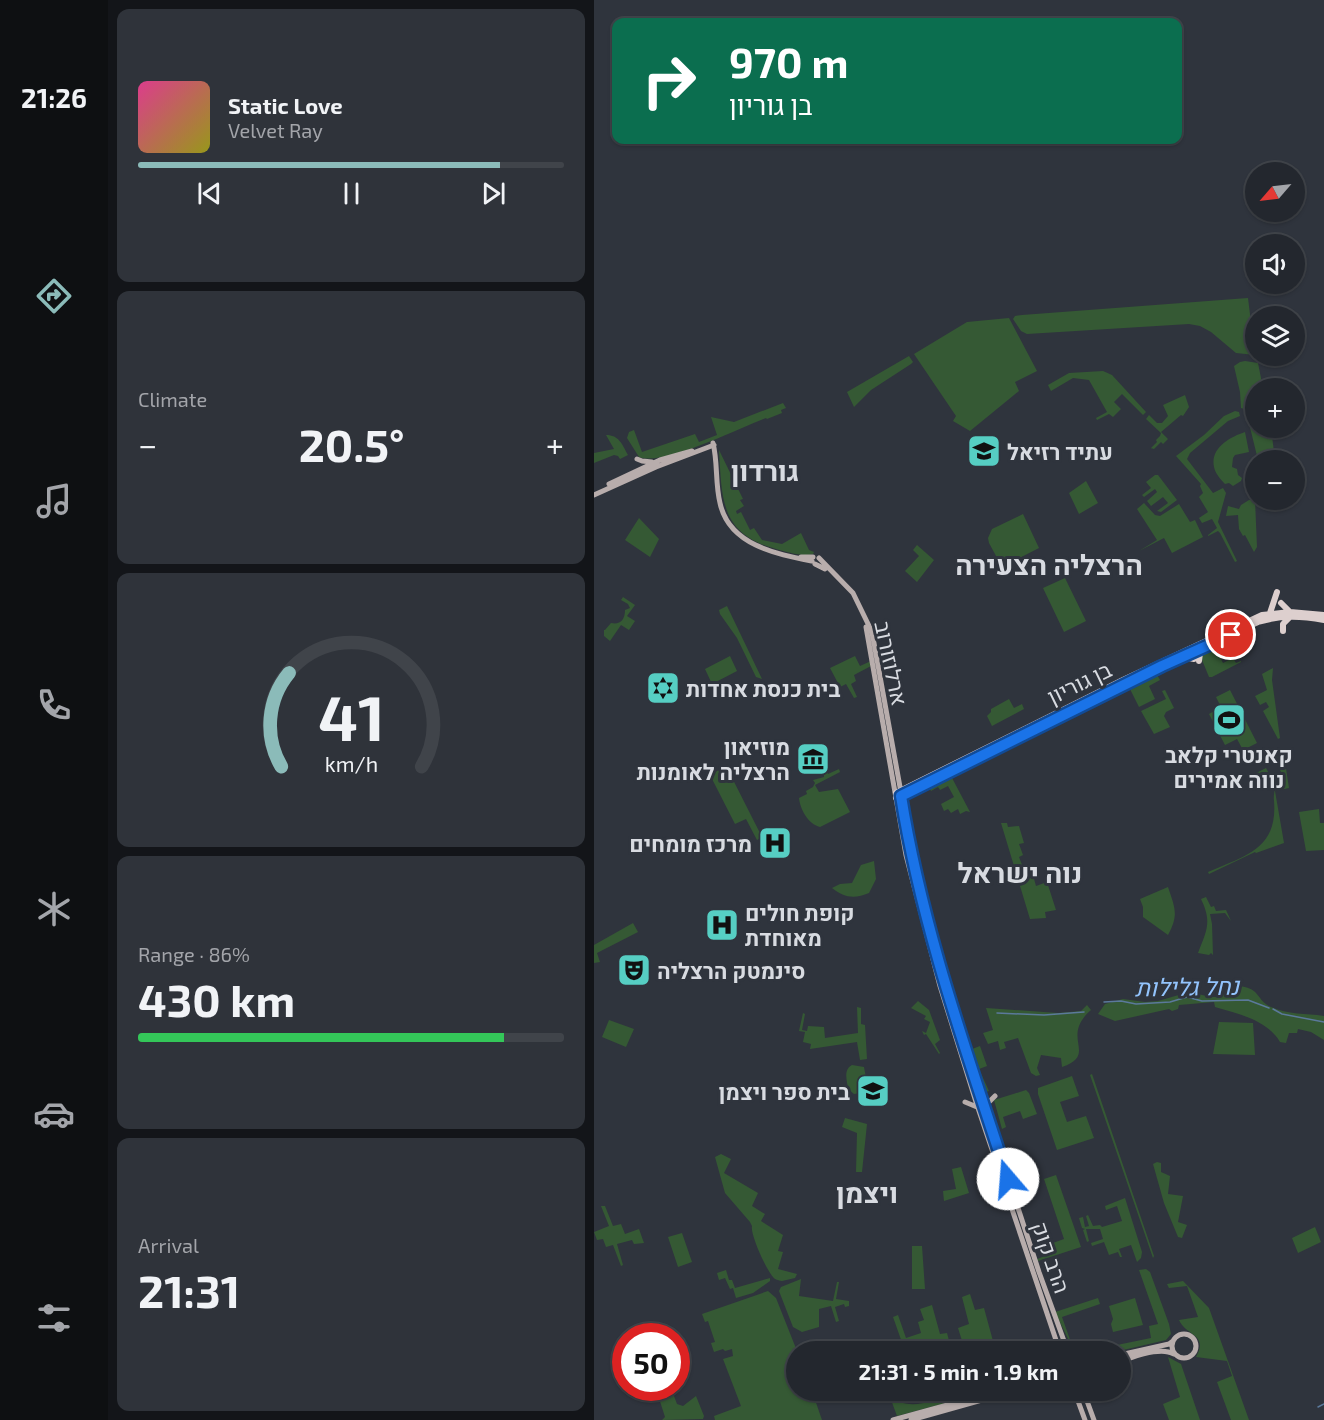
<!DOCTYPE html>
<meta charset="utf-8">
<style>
:root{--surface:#23272e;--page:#2f333a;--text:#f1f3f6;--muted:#a3a5aa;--line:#40444a;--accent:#8bbbb9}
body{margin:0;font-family:"Exo 2",Heebo,sans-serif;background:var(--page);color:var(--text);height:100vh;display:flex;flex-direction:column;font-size:22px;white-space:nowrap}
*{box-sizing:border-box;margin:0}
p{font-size:20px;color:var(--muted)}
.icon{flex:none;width:33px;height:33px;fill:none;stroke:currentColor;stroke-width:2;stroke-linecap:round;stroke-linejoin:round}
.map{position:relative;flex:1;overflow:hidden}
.drawer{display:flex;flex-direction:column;gap:9px;padding:9px;background:#131519;width:486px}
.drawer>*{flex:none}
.hud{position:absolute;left:18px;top:18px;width:570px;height:126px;border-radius:12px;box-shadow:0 2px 4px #0004,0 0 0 2px var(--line);background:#0b6e4f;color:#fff;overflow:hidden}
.needle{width:39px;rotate:242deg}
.tools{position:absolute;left:651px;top:162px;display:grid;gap:12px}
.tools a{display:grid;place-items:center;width:60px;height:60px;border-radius:50%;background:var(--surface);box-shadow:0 2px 4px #0004,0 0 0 2px var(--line);font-size:30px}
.speed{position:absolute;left:18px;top:1323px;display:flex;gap:12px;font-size:30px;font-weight:700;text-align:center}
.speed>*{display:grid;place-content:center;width:78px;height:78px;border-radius:50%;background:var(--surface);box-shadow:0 2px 4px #0004,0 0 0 2px var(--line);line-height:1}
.speed .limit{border:9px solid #d22;background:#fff;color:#111}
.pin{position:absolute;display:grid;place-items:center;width:51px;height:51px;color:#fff;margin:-26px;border:3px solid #fff;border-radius:50%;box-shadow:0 2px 6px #0007}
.me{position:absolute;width:66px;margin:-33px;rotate:342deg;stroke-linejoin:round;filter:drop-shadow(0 0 4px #0008)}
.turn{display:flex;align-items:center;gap:21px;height:126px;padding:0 18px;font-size:27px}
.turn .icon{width:78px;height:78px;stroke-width:2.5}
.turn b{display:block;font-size:42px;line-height:51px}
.big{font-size:45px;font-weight:700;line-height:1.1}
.drawer .tile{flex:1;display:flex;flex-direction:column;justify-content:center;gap:9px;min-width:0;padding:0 21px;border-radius:12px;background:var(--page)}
.drawer .dial{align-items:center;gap:0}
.dial svg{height:156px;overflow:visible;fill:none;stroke:var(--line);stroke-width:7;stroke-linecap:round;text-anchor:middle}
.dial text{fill:var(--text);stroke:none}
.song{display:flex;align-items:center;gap:18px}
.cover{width:72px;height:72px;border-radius:9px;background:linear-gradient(135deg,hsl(330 70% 55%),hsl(60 70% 35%))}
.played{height:6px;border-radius:3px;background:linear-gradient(90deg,var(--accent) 85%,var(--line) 85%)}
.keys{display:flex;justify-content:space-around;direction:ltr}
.heat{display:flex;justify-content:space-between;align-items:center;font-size:33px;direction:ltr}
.charge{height:9px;border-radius:4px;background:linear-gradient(90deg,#34c759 86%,var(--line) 0)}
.trip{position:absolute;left:192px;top:1341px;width:345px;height:60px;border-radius:30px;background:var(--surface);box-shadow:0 2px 4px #0004,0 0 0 2px var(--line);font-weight:700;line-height:60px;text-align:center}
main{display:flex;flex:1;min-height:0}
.tabs{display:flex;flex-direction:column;width:108px;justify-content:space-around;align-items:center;background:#0e1012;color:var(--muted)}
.tabs .icon{width:42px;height:42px}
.tabs .selected{color:var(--accent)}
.tabs b{font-size:27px;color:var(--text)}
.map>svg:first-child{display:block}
.green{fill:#355934}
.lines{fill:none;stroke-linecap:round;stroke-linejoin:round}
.stream{stroke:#5b799b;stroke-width:1.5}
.secondary{stroke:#b8adac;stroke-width:5}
.primary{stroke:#ddcfce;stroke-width:6}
.route-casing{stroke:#114b97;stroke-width:15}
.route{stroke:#1a73e8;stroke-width:10}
.labels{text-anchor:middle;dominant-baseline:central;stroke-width:6;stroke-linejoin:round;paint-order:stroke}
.poi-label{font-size:22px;font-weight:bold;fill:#d8dbe1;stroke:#2f343d;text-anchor:start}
.street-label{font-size:22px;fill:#d8dbe1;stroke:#2f343d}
.water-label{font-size:24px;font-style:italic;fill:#93c4fd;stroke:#2f343d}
.district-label{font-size:28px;font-weight:bold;fill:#d8dbe1;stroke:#2f343d}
</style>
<main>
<nav class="tabs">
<b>21:26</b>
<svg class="icon selected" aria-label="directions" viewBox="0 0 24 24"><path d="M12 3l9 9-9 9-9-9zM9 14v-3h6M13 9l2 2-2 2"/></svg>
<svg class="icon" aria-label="music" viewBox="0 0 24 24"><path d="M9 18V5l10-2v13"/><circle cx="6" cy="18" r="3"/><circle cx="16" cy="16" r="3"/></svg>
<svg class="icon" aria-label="phone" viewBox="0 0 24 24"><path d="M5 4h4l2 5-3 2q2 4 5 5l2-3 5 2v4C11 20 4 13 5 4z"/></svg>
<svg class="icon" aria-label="climate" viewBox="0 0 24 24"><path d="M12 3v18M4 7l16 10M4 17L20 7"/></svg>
<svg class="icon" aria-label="car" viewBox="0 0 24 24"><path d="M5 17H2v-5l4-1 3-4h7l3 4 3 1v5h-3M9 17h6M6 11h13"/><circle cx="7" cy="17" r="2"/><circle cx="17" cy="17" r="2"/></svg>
<svg class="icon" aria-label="filters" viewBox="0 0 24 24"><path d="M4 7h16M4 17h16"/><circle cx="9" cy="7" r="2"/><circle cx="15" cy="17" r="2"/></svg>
</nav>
<section class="drawer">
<div class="tile">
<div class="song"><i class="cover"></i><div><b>Static Love</b><p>Velvet Ray</p></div></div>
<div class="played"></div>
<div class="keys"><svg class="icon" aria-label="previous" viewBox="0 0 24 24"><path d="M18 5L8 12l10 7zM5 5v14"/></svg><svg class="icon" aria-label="pause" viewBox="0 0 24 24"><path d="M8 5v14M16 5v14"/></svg><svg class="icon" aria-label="next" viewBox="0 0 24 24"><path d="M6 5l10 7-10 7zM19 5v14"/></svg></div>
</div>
<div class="tile"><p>Climate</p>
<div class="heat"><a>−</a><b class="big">20.5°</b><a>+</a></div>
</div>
<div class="tile dial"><svg viewBox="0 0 100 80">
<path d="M14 69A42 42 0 1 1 86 69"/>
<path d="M14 69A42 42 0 0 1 18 21" stroke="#8bbbb9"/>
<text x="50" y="56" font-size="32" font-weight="700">41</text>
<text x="50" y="72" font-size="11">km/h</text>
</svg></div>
<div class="tile"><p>Range · 86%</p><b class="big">430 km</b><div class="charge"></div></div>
<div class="tile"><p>Arrival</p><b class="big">21:31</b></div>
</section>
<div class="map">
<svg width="730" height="1420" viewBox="0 0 730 1420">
<rect width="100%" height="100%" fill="#2f343d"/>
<path class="green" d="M654,298L661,355L642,353L617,332L606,326L595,324L433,334L427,331L419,319L421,316L428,315Z
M415,318L443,371L421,382L425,391L376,431L359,421L362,416L320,354L373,322Z
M315,356L319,362L317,364L277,390L260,407L253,392Z
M651,361L664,363L669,388H662L661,412L647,408L646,392L640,366L646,362Z
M509,371L518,375L552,412L549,415L528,394L520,402L527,409L519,417L515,414L503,420L502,418L513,412L495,380L479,378L457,391L454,385L475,373Z
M591,395L595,407L589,416L587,415L567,432L574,439L569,444L567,442L560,449L557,448L552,453L563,442L562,440L566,436L567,433L552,419L555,415L563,423H568L574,416L569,405Z
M189,403L192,408L187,410L188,413L173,419L172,418C148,427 68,467 45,457L33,438L35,432L40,430L48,452L101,434L105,442L123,435L117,417L140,422Z
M641,411L645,412L646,416L634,421L596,453L593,459L619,493L629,488L632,493L624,522L643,561L641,562L626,533L624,531L614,536V535L623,528L618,519L608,523L605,518L614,512L605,497L609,493L606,486L607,484L582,456L610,435L630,416Z
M652,411L661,413L662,428H677L681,460H664Z
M651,432L655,452L641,455L639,458L638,467L643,469L644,475L648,478L647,481L639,486L635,483L631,484C627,480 621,473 620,467C616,448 636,437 651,432Z
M12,435C25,435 28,444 34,455L26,459L24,456L20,455L0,463V453L20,449Z
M125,450L149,499L146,500L150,506L142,511L143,514L147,512L156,530L160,528L168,540L188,544L207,533L215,550L220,552L219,554C207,557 194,552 182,549C126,534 128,499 125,450Z
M561,475H564L583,500L567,512L563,511L574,503L569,497L557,506L553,501L563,492L561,489L550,497L548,495L557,488L552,482Z
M492,481L504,503L485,514L475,493Z
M655,500H661L663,547L660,552L651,535L649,536L645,529L644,515L632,516L634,506L645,509L647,505Z
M550,503L561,515L566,516L585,504L596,522L601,520L609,537L578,553L570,538L545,551L563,540L543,509Z
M429,514L445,548L408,567L395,543L394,538L398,529Z
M45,518L65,539L56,557L31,540Z
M323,545L340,560L323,582L311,571L325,556L319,550Z
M471,578L492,621L470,632L449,588Z
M29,597L41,605L33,616L41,621L35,630L27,625L16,641L10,636V630H11L17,623C26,625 31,620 31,610L36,608L34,604L27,600Z
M133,606L168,679L162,677L143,638L126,614L125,610Z
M665,624L660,627L662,631L623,651L629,663L639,658L642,663L647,661V662L618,677H615L608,660V651Z
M136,656L143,671L118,684L111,669Z
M261,656L266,666L277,661V666L260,675L262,681L257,684L263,697L260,698L252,684L246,687L236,668Z
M679,668L678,680L686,738L684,739L669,711L675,707L672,702L666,705L661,696L673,690L668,674Z
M561,671L566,680L555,686L561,699L545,707L534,685Z
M571,690L580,708L572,712L570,716L576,727L560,734L547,711L572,699L568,691Z
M636,690L663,743L649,750L643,739L631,745L615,714L627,707L622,697Z
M415,699L420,708L428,704L430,709L398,726L393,716L397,712V709Z
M689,749L695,788L681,791L690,843L662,853L661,852L615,874L614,872C651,856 684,849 680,801C679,793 682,791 680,785L676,787L666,785L660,774L672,768L679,781L689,776L678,754Z
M132,766L168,837L163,840L152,819L141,824L116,775Z
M245,769L246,772L221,785L225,792L244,789L256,812L226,827C214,824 206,809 205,798L213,794L212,791L219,787L221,783L219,780L230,777V771L232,770L234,774Z
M357,776L376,812L372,811L366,814L364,809L357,813L354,809L350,811L347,804L360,797L354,786L346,790L344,787L337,791L334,785Z
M725,809L726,823H730V850L712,851L705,812Z
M407,823H413L414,827L425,826L430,843L425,844L429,855L425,857L430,870L437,868L442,886L453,882L462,910L451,912L452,918L436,919Z
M280,861L282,879L275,893C261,899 250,898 238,888L246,884L258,883L267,865Z
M574,887C581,908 585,915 574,935L549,917V907L546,899Z
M612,897L617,907L620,906L622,911L632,910L637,921L631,913L616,914L618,924L619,955L617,953L615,955L604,953C613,930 618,922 607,899Z
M39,923L44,932L3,953L6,962L0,963V945Z
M646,986C667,989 662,1000 677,1007C694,1015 712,1013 730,1016V1040L717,1032L704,1029L703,1033H695L692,1043L686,1042C673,1020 645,1014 621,1007L620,1002L585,1005L584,1009L578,1011L575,1009L521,1021L504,1014L511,1004L529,999L551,1002L564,1001L595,992L617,997H624Z
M324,1001L335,1010L346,1040L341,1044L346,1053L345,1054L332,1034L330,1035L328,1031L332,1033L336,1022L330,1019L332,1016L317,1008Z
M493,1005L497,1010C465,1038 505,1054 468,1067L467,1058L447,1055L443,1068L446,1075L442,1076L437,1073L424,1038L410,1042L412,1048L406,1050L404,1041L394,1044L389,1033L399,1030L392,1008L464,1013L487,1011Z
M263,1007L267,1008V1024L271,1025L273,1059L266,1060L263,1042L216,1049L217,1044L209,1042L211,1032L205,1031L209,1013L211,1014L208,1030L213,1031L214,1026L230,1027L231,1038L264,1033Z
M15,1020L40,1029L32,1047L8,1037Z
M625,1022L659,1023L661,1055L619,1054Z
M386,1046L393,1066L385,1069L395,1091L390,1093L388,1092L373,1051Z
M258,1065L270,1067C272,1079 277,1093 260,1094L254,1089C253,1080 249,1070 258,1065Z
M498,1074L560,1256L559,1258L496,1075Z
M478,1076L485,1096L466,1102L473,1122L492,1116L500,1138L463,1150L444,1094V1088Z
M432,1090L435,1093L443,1114L429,1119L426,1111L409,1117L412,1127L408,1129L400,1100Z
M251,1118L273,1124L268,1172H262L263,1133L248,1127Z
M127,1154L137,1159L130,1173L164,1193L158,1206L171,1214L167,1221L189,1235L184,1251L189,1252L184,1269L203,1274L201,1278L188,1281C184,1280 181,1280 179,1277C172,1269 156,1234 158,1226L156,1222L131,1193L121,1157Z
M563,1162L567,1163V1172L576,1176L574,1194L589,1196L584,1222L593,1225L588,1238L584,1237L570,1203L559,1164Z
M367,1167L375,1193L350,1201L349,1191L362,1189L358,1169Z
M462,1175L487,1247L444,1261L443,1259L459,1253L456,1244L470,1239L450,1179Z
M531,1198L548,1252L547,1258L543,1262L537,1245L525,1249L528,1257H526L524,1252L515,1255L510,1242L498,1246L497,1243L509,1239L506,1229H492L495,1241L493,1242L489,1230L491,1229L488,1228L485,1218L489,1217L491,1227L495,1226L492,1216L494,1215L499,1226L506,1225L508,1227L528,1221L523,1206L512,1210L511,1206Z
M7,1206H11L19,1226L27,1224L31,1234L45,1229L50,1243L40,1244L38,1240L23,1244L29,1265L27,1266L19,1245L12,1247L9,1239L3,1240L0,1232L15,1226Z
M721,1227L727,1242L704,1253L698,1238Z
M88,1233L98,1262L84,1267L74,1237Z
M318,1246H328L331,1289H318Z
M552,1269L556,1272L575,1324L577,1334L572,1340L525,1351L523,1345L557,1338L555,1326L564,1324L545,1270Z
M132,1270L135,1280H138L141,1288L176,1278V1281L159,1293L142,1298L139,1288L136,1289L131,1278L125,1280L123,1273Z
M207,1279L205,1296L239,1301L243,1282H245L242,1299L255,1301V1306L251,1307L250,1304L241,1307L245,1321L242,1322L237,1306L225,1309V1327L208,1332L199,1327L185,1291L187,1287Z
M589,1281L615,1308L655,1420H637L623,1382L638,1376L633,1361L602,1357C615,1334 592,1336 585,1320L604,1317L593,1286L575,1288L573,1284Z
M174,1291L182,1298L203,1351L202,1390L218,1391L228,1420H121L120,1416L147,1406L129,1359L139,1356L138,1349L131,1351L129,1349L120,1352L117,1343L121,1342L114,1321L111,1322L108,1314Z
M376,1294L381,1310L390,1308L399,1341L398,1351H311L299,1317L304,1315L312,1338L327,1333L324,1322L330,1320L326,1309L338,1305L346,1334L353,1333L357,1348L369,1344L364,1328L375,1324L368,1297Z
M504,1298L506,1304L468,1317L480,1351L461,1312Z
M541,1298L549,1325L519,1332L517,1324L519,1319L515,1306Z
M574,1357L587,1364L606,1420H575L569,1404L586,1397Z
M74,1388H77L83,1404L89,1406L102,1396L110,1416L109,1419L68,1420L71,1417L63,1392Z
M374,1391H396L303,1416L296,1397C316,1411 336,1401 357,1396C364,1394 368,1396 374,1391Z"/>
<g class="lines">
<path class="stream" d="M510,1002L527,1001L542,1004L576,1002L593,997L608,1001L654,1000L675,1008
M679,1009L688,1014L730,1022
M403,1013L450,1015L490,1012
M724,1407L730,1404"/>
<path class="secondary" d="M119,443C124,463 121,483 126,503C135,545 182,554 218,561
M43,459L48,461L58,462
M15,484L66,460L98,451
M0,495L62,467L120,445
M207,557H219
M225,558L259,593L278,632L319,859L351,985L445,1272L474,1352
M221,564L231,569
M272,627L312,855L346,986L382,1102L466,1352
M371,1102L383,1107
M394,1110V1103L401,1096
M578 1346a12 12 0 1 1 24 0a12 12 0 1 1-24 0Z
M526,1355L575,1344L579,1341
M526,1361C541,1357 566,1346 580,1354
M480,1390L491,1420
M489,1390L500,1420
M299,1420L408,1390
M317,1420L424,1390"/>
<path class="primary" d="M687,603L696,612
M676,613L683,592
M689,631V624L697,616
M588,661L595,658L600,659
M605,661L606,653L609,648
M302,793L529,680L668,615L696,612L730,615
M302,798L568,666L664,622C687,615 707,616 730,620"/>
</g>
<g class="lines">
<defs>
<path id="route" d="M414,1179C373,1053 328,928 307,796L568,666L637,635"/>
</defs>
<use href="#route" class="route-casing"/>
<use href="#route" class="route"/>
</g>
<defs>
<symbol id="school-square" viewBox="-11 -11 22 22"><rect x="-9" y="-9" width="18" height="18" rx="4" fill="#56cec3" stroke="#2f343d"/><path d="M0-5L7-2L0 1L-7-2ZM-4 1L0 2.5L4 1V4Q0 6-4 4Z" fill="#111"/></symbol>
<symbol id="synagogue-square" viewBox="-11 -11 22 22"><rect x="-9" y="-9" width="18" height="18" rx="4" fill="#56cec3" stroke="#2f343d"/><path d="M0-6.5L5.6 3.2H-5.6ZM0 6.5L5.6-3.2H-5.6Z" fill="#111"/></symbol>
<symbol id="stadium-square" viewBox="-11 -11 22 22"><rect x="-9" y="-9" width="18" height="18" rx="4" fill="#56cec3" stroke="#2f343d"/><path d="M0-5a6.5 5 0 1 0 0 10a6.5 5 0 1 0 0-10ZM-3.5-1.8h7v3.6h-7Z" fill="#111"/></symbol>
<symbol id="museum-square" viewBox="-11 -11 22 22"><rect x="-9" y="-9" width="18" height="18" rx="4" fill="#56cec3" stroke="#2f343d"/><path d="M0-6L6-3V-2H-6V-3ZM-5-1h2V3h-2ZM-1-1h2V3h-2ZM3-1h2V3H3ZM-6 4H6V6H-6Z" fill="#111"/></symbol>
<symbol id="hospital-square" viewBox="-11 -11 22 22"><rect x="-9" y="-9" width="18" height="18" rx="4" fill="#56cec3" stroke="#2f343d"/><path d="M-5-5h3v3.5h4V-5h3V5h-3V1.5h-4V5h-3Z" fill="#111"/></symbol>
<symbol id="theatre-square" viewBox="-11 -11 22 22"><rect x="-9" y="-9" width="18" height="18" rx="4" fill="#56cec3" stroke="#2f343d"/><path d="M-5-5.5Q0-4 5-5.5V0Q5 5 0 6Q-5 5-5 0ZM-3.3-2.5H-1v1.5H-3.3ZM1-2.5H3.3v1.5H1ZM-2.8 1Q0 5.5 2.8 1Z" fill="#111"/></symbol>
</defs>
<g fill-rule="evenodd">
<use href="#school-square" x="371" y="432" width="38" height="38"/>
<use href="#synagogue-square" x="50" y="669" width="38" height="38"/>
<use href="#stadium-square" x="616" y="701" width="38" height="38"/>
<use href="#museum-square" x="200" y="740" width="38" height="38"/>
<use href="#hospital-square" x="162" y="824" width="38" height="38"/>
<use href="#hospital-square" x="109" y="906" width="38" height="38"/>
<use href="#theatre-square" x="21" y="951" width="38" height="38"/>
<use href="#school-square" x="260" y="1072" width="38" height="38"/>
</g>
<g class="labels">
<g class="poi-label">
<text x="413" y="451">עתיד רזיאל</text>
<text x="92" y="688">בית כנסת אחדות</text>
<text x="196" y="746" text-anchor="end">מוזיאון<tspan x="196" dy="25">הרצליה לאומנות</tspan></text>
<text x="635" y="754" text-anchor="middle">קאנטרי קלאב<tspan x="635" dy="25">נווה אמירים</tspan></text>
<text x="158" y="843" text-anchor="end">מרכז מומחים</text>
<text x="151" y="912">קופת חולים<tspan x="151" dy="25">מאוחדת</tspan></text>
<text x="63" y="970">סינמטק הרצליה</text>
<text x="256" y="1091" text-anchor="end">בית ספר ויצמן</text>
</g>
<g class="street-label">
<text transform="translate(298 663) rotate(78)">ארלוזורוב</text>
<text transform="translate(485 682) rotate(-26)">בן גוריון</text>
<text transform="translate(458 1257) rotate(71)">הרב קוק</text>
</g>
<g class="water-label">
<text transform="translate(593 986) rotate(-1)">נחל גלילות</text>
</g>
<g class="district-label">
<text x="171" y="470">גורדון</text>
<text x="455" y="564">הרצליה הצעירה</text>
<text x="426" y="872">נוה ישראל</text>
<text x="273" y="1192">ויצמן</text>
</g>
</g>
</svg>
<div class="tools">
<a><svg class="needle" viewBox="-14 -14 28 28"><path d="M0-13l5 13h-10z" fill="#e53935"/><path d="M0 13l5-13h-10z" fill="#a3a5aa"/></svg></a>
<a><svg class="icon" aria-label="sound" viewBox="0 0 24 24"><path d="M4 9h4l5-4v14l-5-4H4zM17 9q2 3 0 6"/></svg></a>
<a><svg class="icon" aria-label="layers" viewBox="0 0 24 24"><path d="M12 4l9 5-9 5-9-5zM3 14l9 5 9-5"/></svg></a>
<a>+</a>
<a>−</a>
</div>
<div class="speed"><div class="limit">50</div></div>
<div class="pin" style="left:637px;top:635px;background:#d93025"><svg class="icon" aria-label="arrive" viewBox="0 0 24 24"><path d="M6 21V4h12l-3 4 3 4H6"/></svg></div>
<svg class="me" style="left:414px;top:1179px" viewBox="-20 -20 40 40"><circle r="19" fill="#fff"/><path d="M0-13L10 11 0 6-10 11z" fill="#1a73e8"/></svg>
<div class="trip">21:31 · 5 min · 1.9 km</div>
<div class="hud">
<div class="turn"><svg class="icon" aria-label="right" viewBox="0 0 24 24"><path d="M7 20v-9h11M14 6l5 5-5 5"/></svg><div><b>970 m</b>בן גוריון</div></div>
</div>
</div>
</main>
